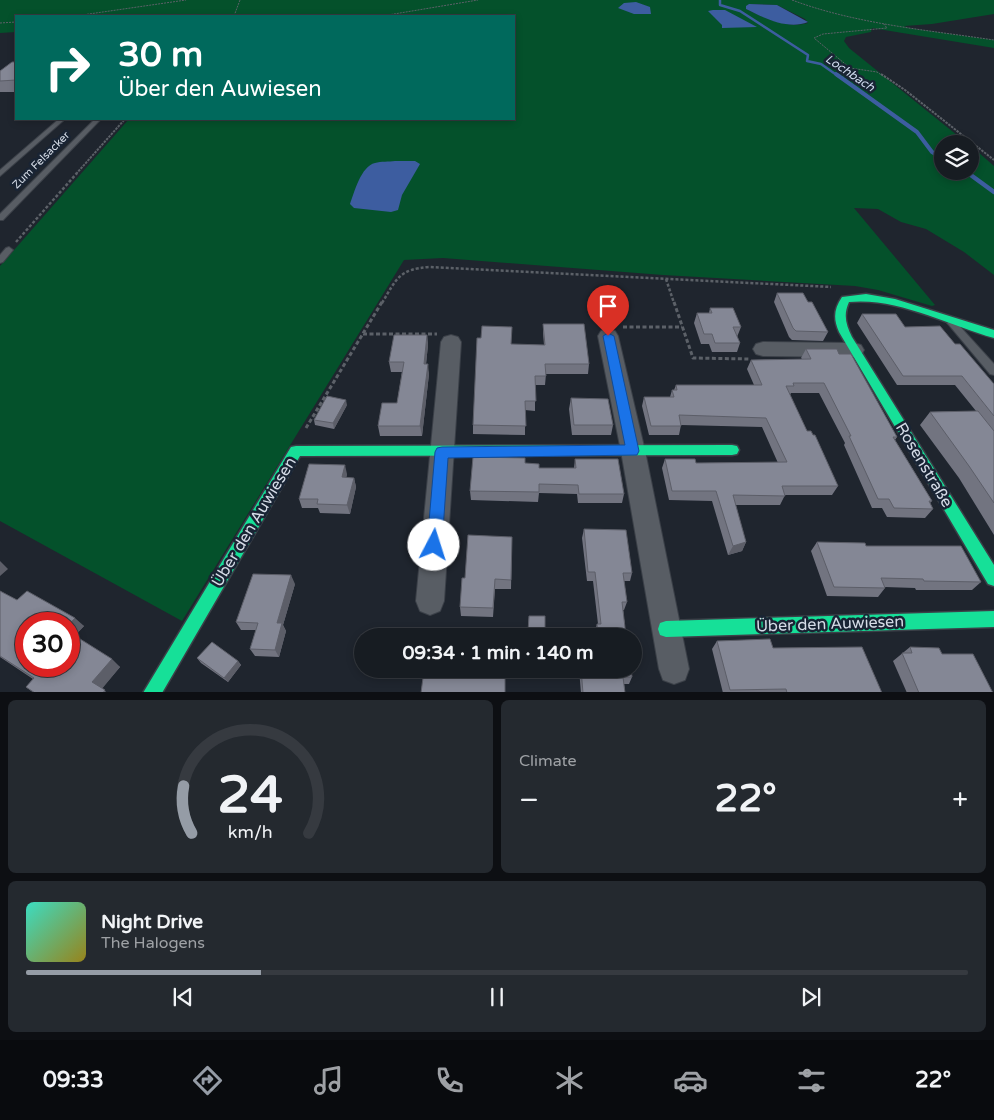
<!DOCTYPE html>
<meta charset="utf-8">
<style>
:root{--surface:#171c22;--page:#24292f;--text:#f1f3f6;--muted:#9ea1a5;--line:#363a40;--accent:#959ca6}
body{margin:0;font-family:"Varela Round",sans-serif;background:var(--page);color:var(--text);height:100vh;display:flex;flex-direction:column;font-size:19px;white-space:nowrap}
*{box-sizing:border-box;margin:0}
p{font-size:16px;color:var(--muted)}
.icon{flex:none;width:28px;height:28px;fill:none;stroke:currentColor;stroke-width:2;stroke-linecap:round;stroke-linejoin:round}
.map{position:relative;height:692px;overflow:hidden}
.panel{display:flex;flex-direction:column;gap:8px;padding:8px;background:#0d0f13;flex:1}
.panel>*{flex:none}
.top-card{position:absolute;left:15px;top:15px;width:500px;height:105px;border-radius:0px;box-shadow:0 2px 8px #0003,0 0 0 1px var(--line);background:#00695c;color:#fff;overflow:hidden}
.buttons{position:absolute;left:934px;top:135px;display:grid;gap:10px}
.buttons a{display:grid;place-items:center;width:45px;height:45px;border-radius:50%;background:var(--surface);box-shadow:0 2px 8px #0003,0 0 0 1px var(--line);font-size:25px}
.speed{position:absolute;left:15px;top:612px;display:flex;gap:10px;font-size:25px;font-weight:700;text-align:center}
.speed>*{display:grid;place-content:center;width:65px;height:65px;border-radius:50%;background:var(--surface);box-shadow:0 2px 8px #0003,0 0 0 1px var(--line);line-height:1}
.speed .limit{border:8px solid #d22;background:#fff;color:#111}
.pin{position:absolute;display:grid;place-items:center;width:42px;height:42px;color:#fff;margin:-51px -21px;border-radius:50% 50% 50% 0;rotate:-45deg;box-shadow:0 0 5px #0007}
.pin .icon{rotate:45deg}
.me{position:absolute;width:55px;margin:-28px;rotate:5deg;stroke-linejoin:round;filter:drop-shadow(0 0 4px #0008)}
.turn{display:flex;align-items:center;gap:18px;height:105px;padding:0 20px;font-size:22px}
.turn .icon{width:65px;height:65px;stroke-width:2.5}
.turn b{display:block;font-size:35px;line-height:42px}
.big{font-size:38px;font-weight:700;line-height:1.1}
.panel .widget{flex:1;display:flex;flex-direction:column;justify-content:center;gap:8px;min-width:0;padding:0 18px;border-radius:8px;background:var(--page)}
.panel .dial{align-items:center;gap:0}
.dial svg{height:130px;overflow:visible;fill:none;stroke:var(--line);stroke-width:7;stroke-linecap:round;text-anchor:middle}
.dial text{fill:var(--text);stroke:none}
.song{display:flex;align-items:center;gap:15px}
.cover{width:60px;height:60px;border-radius:8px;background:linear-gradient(135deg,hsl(170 70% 55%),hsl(50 70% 35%))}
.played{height:5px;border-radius:2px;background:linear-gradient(90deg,var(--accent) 25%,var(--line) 25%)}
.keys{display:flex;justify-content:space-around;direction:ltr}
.heat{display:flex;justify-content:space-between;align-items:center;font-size:28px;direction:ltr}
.panel .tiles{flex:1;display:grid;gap:8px;grid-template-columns:1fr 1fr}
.widget:last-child{grid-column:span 2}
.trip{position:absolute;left:354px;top:628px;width:288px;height:50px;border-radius:25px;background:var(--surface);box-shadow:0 2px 8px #0003,0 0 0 1px var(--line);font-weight:700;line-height:50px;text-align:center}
.menu{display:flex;height:80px;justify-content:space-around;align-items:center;background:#090b0e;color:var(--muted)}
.menu .icon{width:35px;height:35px}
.menu .active{color:var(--accent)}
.menu b{font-size:22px;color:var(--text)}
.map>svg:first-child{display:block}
.green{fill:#04512b;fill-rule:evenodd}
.water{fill:#3d5da0}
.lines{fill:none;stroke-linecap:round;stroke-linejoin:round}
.stream-far2{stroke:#3d5da0;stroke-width:2.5}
.stream-far1{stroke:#3d5da0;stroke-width:4}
.stream{stroke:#3d5da0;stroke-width:4.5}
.lane-casing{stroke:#3b4048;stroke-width:2}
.street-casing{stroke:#3b4048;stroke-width:2}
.fast-casing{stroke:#3b4048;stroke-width:3}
.path-far3{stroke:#5c6168;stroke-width:1;stroke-dasharray:2 1;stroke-linecap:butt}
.path-far2{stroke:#5c6168;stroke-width:2;stroke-dasharray:2.5 1;stroke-linecap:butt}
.path-far1{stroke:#5c6168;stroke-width:2.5;stroke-dasharray:3 2;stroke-linecap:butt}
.path{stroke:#5c6168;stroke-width:3;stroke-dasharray:4 2.5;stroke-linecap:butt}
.lane{fill:#585d64;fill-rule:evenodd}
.street{fill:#585d64;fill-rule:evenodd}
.fast{fill:#16e098;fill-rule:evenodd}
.wall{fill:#727480}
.shaded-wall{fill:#5c5e68}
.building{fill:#848795;stroke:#5c5e68}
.route{fill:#1a73e8;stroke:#114b97}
.labels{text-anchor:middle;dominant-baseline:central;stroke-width:5;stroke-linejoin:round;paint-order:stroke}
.far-street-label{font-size:11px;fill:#d5dce7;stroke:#192434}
.far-water-label{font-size:12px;font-style:italic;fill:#d1dcf0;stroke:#192434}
.near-street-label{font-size:16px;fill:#d5dce7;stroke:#192434}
</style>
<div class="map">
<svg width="994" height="693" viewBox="0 0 994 693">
<rect width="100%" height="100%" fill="#1f252e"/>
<path class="green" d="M0,0H994V14L932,24L904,26L909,28L994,40V48L872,28L871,32L846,37L844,41L849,48L968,144H942V171H970V145L994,166V275L964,252L926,229L901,222L878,209L854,208L935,305L932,306L878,290L855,286L663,275L443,258L404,260L182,621L0,521V266L129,119H514V16H16V32L0,33ZM749,4L777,5L805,19L808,23C787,29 765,18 746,9Z"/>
<path class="water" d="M636,2L650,7L651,14H634L618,8L624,3Z
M749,4L777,5L808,22C788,30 764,18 746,9V6Z
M713,10H725L757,27L722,28V25L708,11Z
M395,161H415L420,164L402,195L398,210L391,212L354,208L350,204C354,193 361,166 375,163C381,161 389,162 395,161Z"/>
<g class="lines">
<path class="stream-far2" d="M720,0V5L740,11L808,55L807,61L821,64L838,76"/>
<path class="stream-far1" d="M836,74L917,132L932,152L942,158
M965,171L969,174"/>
<path class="stream" d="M968,173L994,192"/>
<defs>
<path id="lane" d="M59,119H65L0,176V170Z
M95,119H101L3,220H0V214Z
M9,247L13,250L3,262L0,263V255L6,248Z
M952,320L955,321L994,364V375L990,374L949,325L947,323Z"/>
<path id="street" d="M608,329L615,331L618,336L645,451L689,669L685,680L674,684L663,680L659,669L621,451L598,336L601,331Z
M451,335L458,337L461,342L444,601L440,611L430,615L420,611L416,601L441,342L444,337Z
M763,342L854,343L861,345L864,350L861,355L854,357L763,356L756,354L753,349L756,344Z"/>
<path id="fast" d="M866,294L895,299L994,330V338C948,325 897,297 849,302C843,315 846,325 852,337L994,565V586L988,584L839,332C833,318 834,309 842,297Z
M732,445L737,446L739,450L737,454L732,455L300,456L162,693H143L291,447L296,446Z
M994,611V627L666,637L660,635L658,629L660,623L666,621Z"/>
</defs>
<use href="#lane" class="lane-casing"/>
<use href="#street" class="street-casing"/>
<use href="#fast" class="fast-casing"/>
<path class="path-far3" d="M792,0C856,24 927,30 994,40
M75,16L186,0
M234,16L240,0
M382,16L478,0
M0,23L16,22
M883,76L877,72L850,68L814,38L823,34L887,28L883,23"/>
<path class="path-far2" d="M881,74L905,90L994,160
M76,174L125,119"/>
<path class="path-far1" d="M16,242L77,173
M666,279L674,303
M382,303C397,278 399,269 430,267L831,287"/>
<path class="path" d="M674,302L693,358L749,359
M623,327H682
M363,334H437
M306,428L382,302"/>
<use href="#lane" class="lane"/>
<use href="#street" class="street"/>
<use href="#fast" class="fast"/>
</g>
<path class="wall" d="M16,62V92H0V71Z
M777,293L808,302L828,332L823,341L792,340L789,337L774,302Z
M710,308L741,327L737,337L740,343L737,352H712L709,344H701L694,323L697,313H709Z
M862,314L905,327L955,344L994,384V535L959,478L920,425L930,412L976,411L955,385H897L857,323Z
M543,324L589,364L588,374H546L545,385H535V411L525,410V435L473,434V425L544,345L543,333Z
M427,335L428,345L426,364L429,374L422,436H380L378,426L397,403L402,372H391L389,362Z
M806,349L839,354L897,437L895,440L932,501L930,503L933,509L925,518L887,517L882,508H872L844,445L845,443L819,393H791L790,395L807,431L838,486L832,495H785L780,505H735L746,542L742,551L728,555L712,501L669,500L662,468L665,459L696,463H778L762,427L681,425L679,435H649L642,406L644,397H670L672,390H674L676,385H754L747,369L751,360L802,359L801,358Z
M571,398L613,425L611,435H572L569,409Z
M347,405L334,429L315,425L314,420Z
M575,459L624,494L622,503H578L577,494L539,493L538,502L471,500L470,491L525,463L539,468H574Z
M347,474L346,478H354L356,487L350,514L320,513L318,508H302L299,499Z
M584,529L632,573L630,581H624L627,602L624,610H623L626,636H595V631L597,624H598L593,581H587L582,538Z
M512,537L511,589H495L493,617L461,616L460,607L465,578Z
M817,542L866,546L981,582L972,590H916L915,588L885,587V588L878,597L827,596L811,551Z
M295,584L283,625L286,631L279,657L255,656L250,649L256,630H241L236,622Z
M0,591L17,600L84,626L74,636L120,667L102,688L107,693H34L26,687L33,679L0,657Z
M529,616L545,633V636H528Z
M717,641L773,648L882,693H723L712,649Z
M910,647L942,654L993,693H907L893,661Z
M197,658L238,661L241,665L228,682L201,663Z
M579,669H631L632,677L629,684H624L625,693H581Z"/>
<path class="shaded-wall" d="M427,335L428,345L425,374L424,364Z
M428,364L429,374L422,436L420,426Z
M346,400L347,405L334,429L333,423Z
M345,465L347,474L344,487L342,477Z
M354,478L356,487L350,514L347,505Z
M746,542L742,551L728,555L733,546Z
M0,561L8,569L0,576Z
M291,575L295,584L283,625L286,631L279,657L275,650L277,623Z
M75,618L84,626L73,638L69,634V625Z
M112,659L120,667L101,690L92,682Z
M238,661L241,665L228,682L224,678Z"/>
<path class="building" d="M12,62H16V80L0,81V71Z
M777,293H803L808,302H812L828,332L796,331L793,328Z
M710,308H733L741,327H733L740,343H715L712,334H704L697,313H712Z
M862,314H896L905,327L940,326L955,344H960L994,384V416L962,376H903Z
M543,324H584L589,364H545L546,376H535L536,401H525L526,426L473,425L477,338H481L482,326L512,327L511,344L545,345Z
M394,335H427L424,364H428L420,426H378L382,403H397L404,362H389Z
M806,349H837L839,354H851L897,437H893L932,501H929L933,509L894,508L889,499H878L849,436H851L824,383H793L794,386H786L807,431H811L813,435H815L838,486H782L785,496L733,495L746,542L733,546L716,491H672L665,459H695L696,463L787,462L766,418L679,415L681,426H651L644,397H674L672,390H677L676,385H762L751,360L811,359Z
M327,396L346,400L333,423L314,420Z
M571,398L608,399L613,425H574Z
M978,411L994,431V503L969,466L930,412Z
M473,457L525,458V463L539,464V468H576L575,459H618L624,494H579L578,485L539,484V492L470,491Z
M309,464L345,465L342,477L354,478L347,505L317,504L318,499H299Z
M584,529L626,530L632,573H623L627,602H622L626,636H598L597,624H601L595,572H588Z
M468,535L512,537L511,580L495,579L493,608L460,607L462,578H465Z
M817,542L865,543L866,546H961L981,582L924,581L923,579L881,578L885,588L834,587Z
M253,574L291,575L277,623H282L275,650L250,649L258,623L236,622Z
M0,591L17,600L27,591L75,618L69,625V624H26V666H69V632L112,659L92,682L105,690L103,693H35L26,687L34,678L0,656Z
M529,616H545V633L528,632Z
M479,635L505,636H479Z
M770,639L773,648L862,647L882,693H787L786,689L730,690L717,641Z
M212,642L238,661L224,678L197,658Z
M910,647L939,648L942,654H973L993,693H919L902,653H912Z
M451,669H505V693H421L424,670H451Z
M581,669H631L632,677H623L625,693H583Z"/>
<path class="route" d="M608,333L614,336L639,451L637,455L448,458L442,545L440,550L434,552L429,550L427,545L435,452L437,448L442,447L625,445L603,336Z"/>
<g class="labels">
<g class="far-street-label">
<text transform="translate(41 160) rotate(-45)">Zum Felsacker</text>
</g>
<g class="far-water-label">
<text transform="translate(850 73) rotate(34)">Lochbach</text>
</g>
<g class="near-street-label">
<text transform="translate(924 465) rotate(59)">Rosenstraße</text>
<text transform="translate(254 522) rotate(-59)">Über den Auwiesen</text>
<text transform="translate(830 624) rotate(-2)">Über den Auwiesen</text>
</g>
</g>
</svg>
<div class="buttons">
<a><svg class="icon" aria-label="layers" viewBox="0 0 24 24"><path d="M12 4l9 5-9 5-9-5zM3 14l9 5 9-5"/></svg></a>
</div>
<div class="speed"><div class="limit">30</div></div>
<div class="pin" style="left:608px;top:336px;background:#d93025"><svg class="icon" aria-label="arrive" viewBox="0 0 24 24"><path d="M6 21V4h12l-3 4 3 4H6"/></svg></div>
<svg class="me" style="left:434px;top:545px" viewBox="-20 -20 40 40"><circle r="19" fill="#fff"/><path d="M0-13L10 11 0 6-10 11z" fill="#1a73e8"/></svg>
<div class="trip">09:34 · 1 min · 140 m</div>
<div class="top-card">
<div class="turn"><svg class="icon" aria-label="right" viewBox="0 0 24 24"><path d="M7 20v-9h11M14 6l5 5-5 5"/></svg><div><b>30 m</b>Über den Auwiesen</div></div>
</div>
</div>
<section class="panel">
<div class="tiles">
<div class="widget dial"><svg viewBox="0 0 100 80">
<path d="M14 69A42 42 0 1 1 86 69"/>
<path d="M14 69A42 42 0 0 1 9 40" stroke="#959ca6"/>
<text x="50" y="56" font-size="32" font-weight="700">24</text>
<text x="50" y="72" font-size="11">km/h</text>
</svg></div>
<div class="widget"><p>Climate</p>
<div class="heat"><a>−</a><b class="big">22°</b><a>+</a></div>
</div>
<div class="widget">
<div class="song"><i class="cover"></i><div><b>Night Drive</b><p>The Halogens</p></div></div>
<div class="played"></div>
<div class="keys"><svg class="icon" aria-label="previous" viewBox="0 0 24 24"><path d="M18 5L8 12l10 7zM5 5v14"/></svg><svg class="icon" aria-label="pause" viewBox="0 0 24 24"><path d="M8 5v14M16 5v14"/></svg><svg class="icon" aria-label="next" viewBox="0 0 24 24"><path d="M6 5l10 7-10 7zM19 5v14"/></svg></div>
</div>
</div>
</section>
<nav class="menu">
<b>09:33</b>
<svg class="icon active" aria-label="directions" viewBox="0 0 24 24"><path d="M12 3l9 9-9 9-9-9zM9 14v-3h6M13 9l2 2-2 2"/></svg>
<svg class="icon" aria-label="music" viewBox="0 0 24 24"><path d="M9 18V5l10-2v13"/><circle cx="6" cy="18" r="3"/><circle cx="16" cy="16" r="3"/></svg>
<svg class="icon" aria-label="phone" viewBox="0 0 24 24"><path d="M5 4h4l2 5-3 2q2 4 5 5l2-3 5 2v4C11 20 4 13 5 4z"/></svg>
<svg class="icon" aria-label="climate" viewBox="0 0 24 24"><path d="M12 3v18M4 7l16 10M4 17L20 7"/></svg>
<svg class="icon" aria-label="car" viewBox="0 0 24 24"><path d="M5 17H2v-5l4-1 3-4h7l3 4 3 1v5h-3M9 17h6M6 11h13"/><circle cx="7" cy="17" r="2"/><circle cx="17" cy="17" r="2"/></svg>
<svg class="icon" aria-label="filters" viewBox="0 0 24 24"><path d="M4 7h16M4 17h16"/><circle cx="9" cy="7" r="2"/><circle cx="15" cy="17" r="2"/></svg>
<b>22°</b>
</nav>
